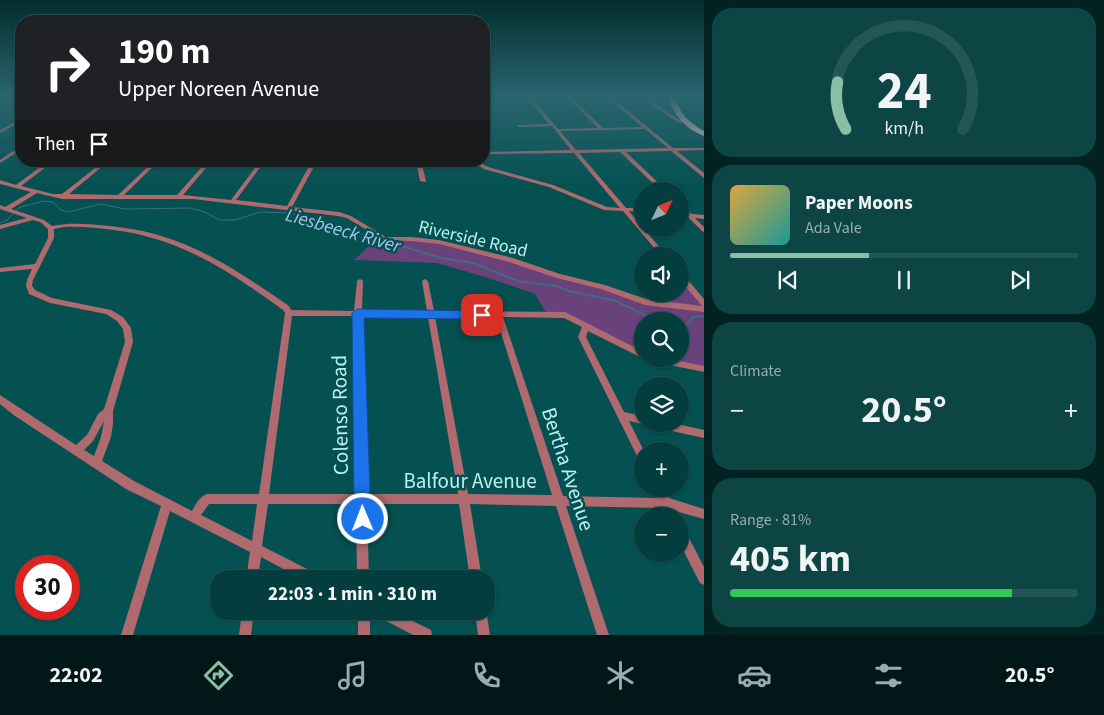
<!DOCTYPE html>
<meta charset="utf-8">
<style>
:root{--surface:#043d3d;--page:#0d4444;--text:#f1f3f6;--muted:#97aeb0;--line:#255657;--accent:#8abfa5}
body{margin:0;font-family:"Source Sans 3",sans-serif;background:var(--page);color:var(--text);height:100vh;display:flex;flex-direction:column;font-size:19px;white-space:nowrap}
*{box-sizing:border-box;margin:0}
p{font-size:16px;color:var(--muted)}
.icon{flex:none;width:28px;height:28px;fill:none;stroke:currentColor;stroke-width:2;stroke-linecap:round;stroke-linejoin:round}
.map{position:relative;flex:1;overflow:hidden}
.drawer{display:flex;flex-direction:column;gap:8px;padding:8px;background:#022222;width:400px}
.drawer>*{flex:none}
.guide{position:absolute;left:15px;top:15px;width:475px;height:152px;border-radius:20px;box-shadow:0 1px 4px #0004,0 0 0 1px var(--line);background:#202124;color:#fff;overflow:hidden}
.needle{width:32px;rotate:47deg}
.fabs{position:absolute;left:634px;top:182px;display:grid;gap:10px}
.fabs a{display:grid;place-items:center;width:55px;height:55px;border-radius:50%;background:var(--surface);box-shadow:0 1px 4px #0004,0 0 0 1px var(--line);font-size:25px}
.speed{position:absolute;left:15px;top:555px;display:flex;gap:10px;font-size:25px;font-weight:700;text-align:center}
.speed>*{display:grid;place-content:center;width:65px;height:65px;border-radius:50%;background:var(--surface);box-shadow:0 1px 4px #0004,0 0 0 1px var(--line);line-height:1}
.speed .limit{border:8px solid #d22;background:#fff;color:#111}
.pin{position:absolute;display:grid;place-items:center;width:42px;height:42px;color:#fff;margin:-21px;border-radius:10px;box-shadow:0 2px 8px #0006}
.me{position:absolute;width:55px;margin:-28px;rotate:359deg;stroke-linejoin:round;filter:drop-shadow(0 0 4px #0008)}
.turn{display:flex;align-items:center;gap:18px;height:105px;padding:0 20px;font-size:22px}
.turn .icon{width:65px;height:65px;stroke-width:2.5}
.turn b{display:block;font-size:35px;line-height:42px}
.then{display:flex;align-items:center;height:48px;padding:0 20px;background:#0003;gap:10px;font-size:19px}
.big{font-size:38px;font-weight:700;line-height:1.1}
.drawer .tile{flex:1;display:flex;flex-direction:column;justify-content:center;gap:8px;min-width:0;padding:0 18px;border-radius:20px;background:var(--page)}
.drawer .dial{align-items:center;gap:0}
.dial svg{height:130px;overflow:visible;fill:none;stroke:var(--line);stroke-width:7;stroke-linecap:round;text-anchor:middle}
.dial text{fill:var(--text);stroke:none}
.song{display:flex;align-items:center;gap:15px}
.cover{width:60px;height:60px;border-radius:8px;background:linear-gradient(135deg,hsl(40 70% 55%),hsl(180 70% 35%))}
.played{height:5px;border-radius:2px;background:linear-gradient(90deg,var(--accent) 40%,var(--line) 40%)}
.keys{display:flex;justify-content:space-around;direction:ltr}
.heat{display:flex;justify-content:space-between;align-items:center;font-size:28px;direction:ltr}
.charge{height:8px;border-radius:4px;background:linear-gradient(90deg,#34c759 81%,var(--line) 0)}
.trip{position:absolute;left:210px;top:570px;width:285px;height:50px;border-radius:20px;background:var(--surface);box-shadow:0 1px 4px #0004,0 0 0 1px var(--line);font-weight:700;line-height:50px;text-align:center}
.dock{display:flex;height:80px;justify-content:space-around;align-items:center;background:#021818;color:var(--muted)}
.dock .icon{width:35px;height:35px}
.dock .selected{color:var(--accent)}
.dock b{font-size:22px;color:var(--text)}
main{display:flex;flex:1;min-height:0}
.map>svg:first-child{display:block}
.green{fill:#6a427b}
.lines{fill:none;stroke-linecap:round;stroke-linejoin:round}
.stream-far1{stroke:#416a85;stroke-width:1}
.stream{stroke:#416a85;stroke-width:2}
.minor{fill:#af6a6f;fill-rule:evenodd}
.highway{fill:#febabe;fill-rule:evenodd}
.route{fill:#1a73e8;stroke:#114b97}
.labels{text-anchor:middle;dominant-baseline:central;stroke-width:5;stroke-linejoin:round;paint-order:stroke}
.street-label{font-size:18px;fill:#b9efed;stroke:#055151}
.water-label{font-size:19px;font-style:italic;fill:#a4c4ec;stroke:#055151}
.near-street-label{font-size:21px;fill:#b9efed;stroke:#055151}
</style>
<main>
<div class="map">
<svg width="704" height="635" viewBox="0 0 704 635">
<rect width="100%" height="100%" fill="#055151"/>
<path class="green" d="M378,238L385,241L412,240L439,244L510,261L601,287L639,302L704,310V367L663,359H680V321H642V353L565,312H546L535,294L495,280L437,263L354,260Z
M680,280L703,306L672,304L664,294H680Z"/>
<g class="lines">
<path class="stream-far1" d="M0,223L7,220L20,207L44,201L53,202L61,210L69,212L100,204L125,209L190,208L205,212L219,220H235L260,212L290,213L362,234L376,240"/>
<path class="stream" d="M373,239L387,245L405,247L441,258L473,263L518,281L557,286L569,291L616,301L657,321
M680,326L689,323L693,317L704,316"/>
<path class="minor" d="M11,97H21V98H13Z
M527,97H531L558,129L598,128L567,97H571L603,128L642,127L607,97H611L673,148H704V150L677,151L704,173V178L671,151L626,152L667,191H661L620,152L579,153L626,208H642V212L629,211L642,227V229H644L667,256H661L623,211L604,210L549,187L484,169L472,162V161H478L488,167L553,185L607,207L620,208L574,153L484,154V152L571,150L552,126L518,127V125H520L549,124ZM645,129L668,148L576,150L560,131Z
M640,97H644L683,122L679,123Z
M20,119H21V122L0,133V130Z
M19,147H21V150L0,163V160Z
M48,161H54L21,186L53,194H62L104,161H109L69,194L118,195L154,161H159L124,195H177L207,161H212L183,195L231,200L260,161H265L236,200L287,206L312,161H317L292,207L339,212L351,216L386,237H411L439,240L513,258L560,274L605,285L646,299L702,306L680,280V273H682L704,299V312L645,305L601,289L557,278L509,262L439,244L411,241L383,240L347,218L338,216L193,199H62L37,193L11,209L44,220L52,226C71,222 91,224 109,226C126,228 142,230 158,235C207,249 248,278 289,306L291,310L354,311L357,281L360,279L363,281L362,311H427L422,281L425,279L428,281L434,311L565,312L642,351V358L588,331L586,337L624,412L642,416L643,424H642L629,421L644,451H642V462L639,460L578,337L582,327L564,318L503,317L563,496L657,498L653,489H663L669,498L704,509V519L675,511L677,516H666L662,508L566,506L609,635H597L556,506L470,504L482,579H470L459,504H367L369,579H357L356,504H268L262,546L319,575L321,579H302L261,557L258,579H246L250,552L170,511L133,635H121L161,506L126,489L15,416L0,404V395L76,445L87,435L98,414L104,409L125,342L123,329L117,321L106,314L50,303L29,294L26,286L27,280L32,269L0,272V268L35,264L48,238V229L40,222L33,220L0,229V225L27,218L0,209V205L5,207L31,192L0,184V180L16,185ZM64,227C81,226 98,228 114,230C182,239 229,271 283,310L285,313L259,494H207C199,497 196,504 192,511L134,481L102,461L111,437L113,424V411L133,342L131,328L123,317L111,310L52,298L35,290L32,286L33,280L54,238V229ZM292,316H354L356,494H269ZM362,316L428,317L458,494H367ZM435,317H496L552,495L468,494ZM104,421L101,437L94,456L84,450L93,441ZM209,504H257L252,541L201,515Z
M416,161H421L426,181L425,182L420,181Z
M680,204L692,214L704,215V219L695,218L704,227V232L702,231L688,217H680V213L684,214L680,209Z
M651,359H670L704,366V372L655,362L652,361Z
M653,424H677L704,430V438L658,428L655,427Z
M680,526L684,528L704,567V585L700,583L680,544Z
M486,609L490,635H478L475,611H486Z
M242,611H254L251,635H239Z
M358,611H370V635H358Z
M373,611H392L431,630L432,635H413L375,615Z"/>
<path class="highway" d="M669,97H675C680,114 688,122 704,131V136C686,129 673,116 669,97Z"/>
</g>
<linearGradient id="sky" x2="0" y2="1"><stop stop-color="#032d2d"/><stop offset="0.52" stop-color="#2a6570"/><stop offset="1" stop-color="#2a6570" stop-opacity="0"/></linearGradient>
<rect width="704" height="185" fill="url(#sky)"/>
<path class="route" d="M358,309L482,311L488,315L482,319L364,318L371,519L368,525L363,527L357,525L354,519L352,313Z"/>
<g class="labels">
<g class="street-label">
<text transform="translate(473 239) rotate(13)">Riverside Road</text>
</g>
<g class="water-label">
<text transform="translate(343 231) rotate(16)">Liesbeeck River</text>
</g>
<g class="near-street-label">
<text transform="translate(340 415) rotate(-91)">Colenso Road</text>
<text transform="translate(568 469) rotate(72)">Bertha Avenue</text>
<text x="470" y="481">Balfour Avenue</text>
</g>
</g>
</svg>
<div class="fabs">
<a><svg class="needle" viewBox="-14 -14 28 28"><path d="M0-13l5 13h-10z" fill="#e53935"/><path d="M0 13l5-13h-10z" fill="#97aeb0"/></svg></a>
<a><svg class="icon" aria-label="sound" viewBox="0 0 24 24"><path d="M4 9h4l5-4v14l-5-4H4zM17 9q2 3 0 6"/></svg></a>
<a><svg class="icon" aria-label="search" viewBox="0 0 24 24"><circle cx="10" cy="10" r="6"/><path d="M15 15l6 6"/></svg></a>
<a><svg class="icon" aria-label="layers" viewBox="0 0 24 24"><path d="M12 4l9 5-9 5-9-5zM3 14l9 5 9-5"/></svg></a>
<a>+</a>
<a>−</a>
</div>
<div class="speed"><div class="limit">30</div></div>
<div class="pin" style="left:482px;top:315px;background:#d93025"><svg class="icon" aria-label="arrive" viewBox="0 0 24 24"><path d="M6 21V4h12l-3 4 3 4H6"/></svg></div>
<svg class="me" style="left:363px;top:519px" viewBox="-20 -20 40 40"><circle r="17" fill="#1a73e8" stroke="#fff" stroke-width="3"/><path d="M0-11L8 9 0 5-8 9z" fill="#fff"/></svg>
<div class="trip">22:03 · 1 min · 310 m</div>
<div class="guide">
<div class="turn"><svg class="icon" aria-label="right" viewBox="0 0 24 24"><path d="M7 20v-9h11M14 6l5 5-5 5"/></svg><div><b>190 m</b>Upper Noreen Avenue</div></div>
<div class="then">Then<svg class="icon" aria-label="arrive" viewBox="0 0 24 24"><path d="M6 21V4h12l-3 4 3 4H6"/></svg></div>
</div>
</div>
<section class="drawer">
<div class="tile dial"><svg viewBox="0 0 100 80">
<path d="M14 69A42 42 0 1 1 86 69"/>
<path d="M14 69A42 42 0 0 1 9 40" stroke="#8abfa5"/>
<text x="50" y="56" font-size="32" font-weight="700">24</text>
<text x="50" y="72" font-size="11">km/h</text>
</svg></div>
<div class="tile">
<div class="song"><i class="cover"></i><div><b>Paper Moons</b><p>Ada Vale</p></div></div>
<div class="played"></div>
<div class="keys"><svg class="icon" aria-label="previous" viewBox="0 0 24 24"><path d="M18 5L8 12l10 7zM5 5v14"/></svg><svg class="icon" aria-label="pause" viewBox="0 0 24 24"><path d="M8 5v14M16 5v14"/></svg><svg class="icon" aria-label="next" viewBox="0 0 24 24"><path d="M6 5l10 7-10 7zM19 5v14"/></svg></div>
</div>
<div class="tile"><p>Climate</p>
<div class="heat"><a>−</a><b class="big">20.5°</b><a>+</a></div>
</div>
<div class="tile"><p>Range · 81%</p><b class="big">405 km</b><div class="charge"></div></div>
</section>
</main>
<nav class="dock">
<b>22:02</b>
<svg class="icon selected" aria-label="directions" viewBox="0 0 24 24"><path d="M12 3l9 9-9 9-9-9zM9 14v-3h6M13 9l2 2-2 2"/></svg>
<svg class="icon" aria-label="music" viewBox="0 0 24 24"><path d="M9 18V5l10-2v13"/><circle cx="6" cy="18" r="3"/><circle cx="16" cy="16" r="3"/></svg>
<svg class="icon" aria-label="phone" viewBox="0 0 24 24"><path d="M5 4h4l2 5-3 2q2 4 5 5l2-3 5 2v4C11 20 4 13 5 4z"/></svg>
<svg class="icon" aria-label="climate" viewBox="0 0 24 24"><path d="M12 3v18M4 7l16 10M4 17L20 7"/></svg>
<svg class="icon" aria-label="car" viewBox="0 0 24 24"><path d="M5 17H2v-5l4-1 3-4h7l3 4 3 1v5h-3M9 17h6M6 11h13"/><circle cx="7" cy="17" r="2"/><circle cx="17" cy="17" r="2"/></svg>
<svg class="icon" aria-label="filters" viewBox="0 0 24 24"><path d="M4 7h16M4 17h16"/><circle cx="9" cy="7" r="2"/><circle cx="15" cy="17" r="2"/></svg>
<b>20.5°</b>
</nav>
